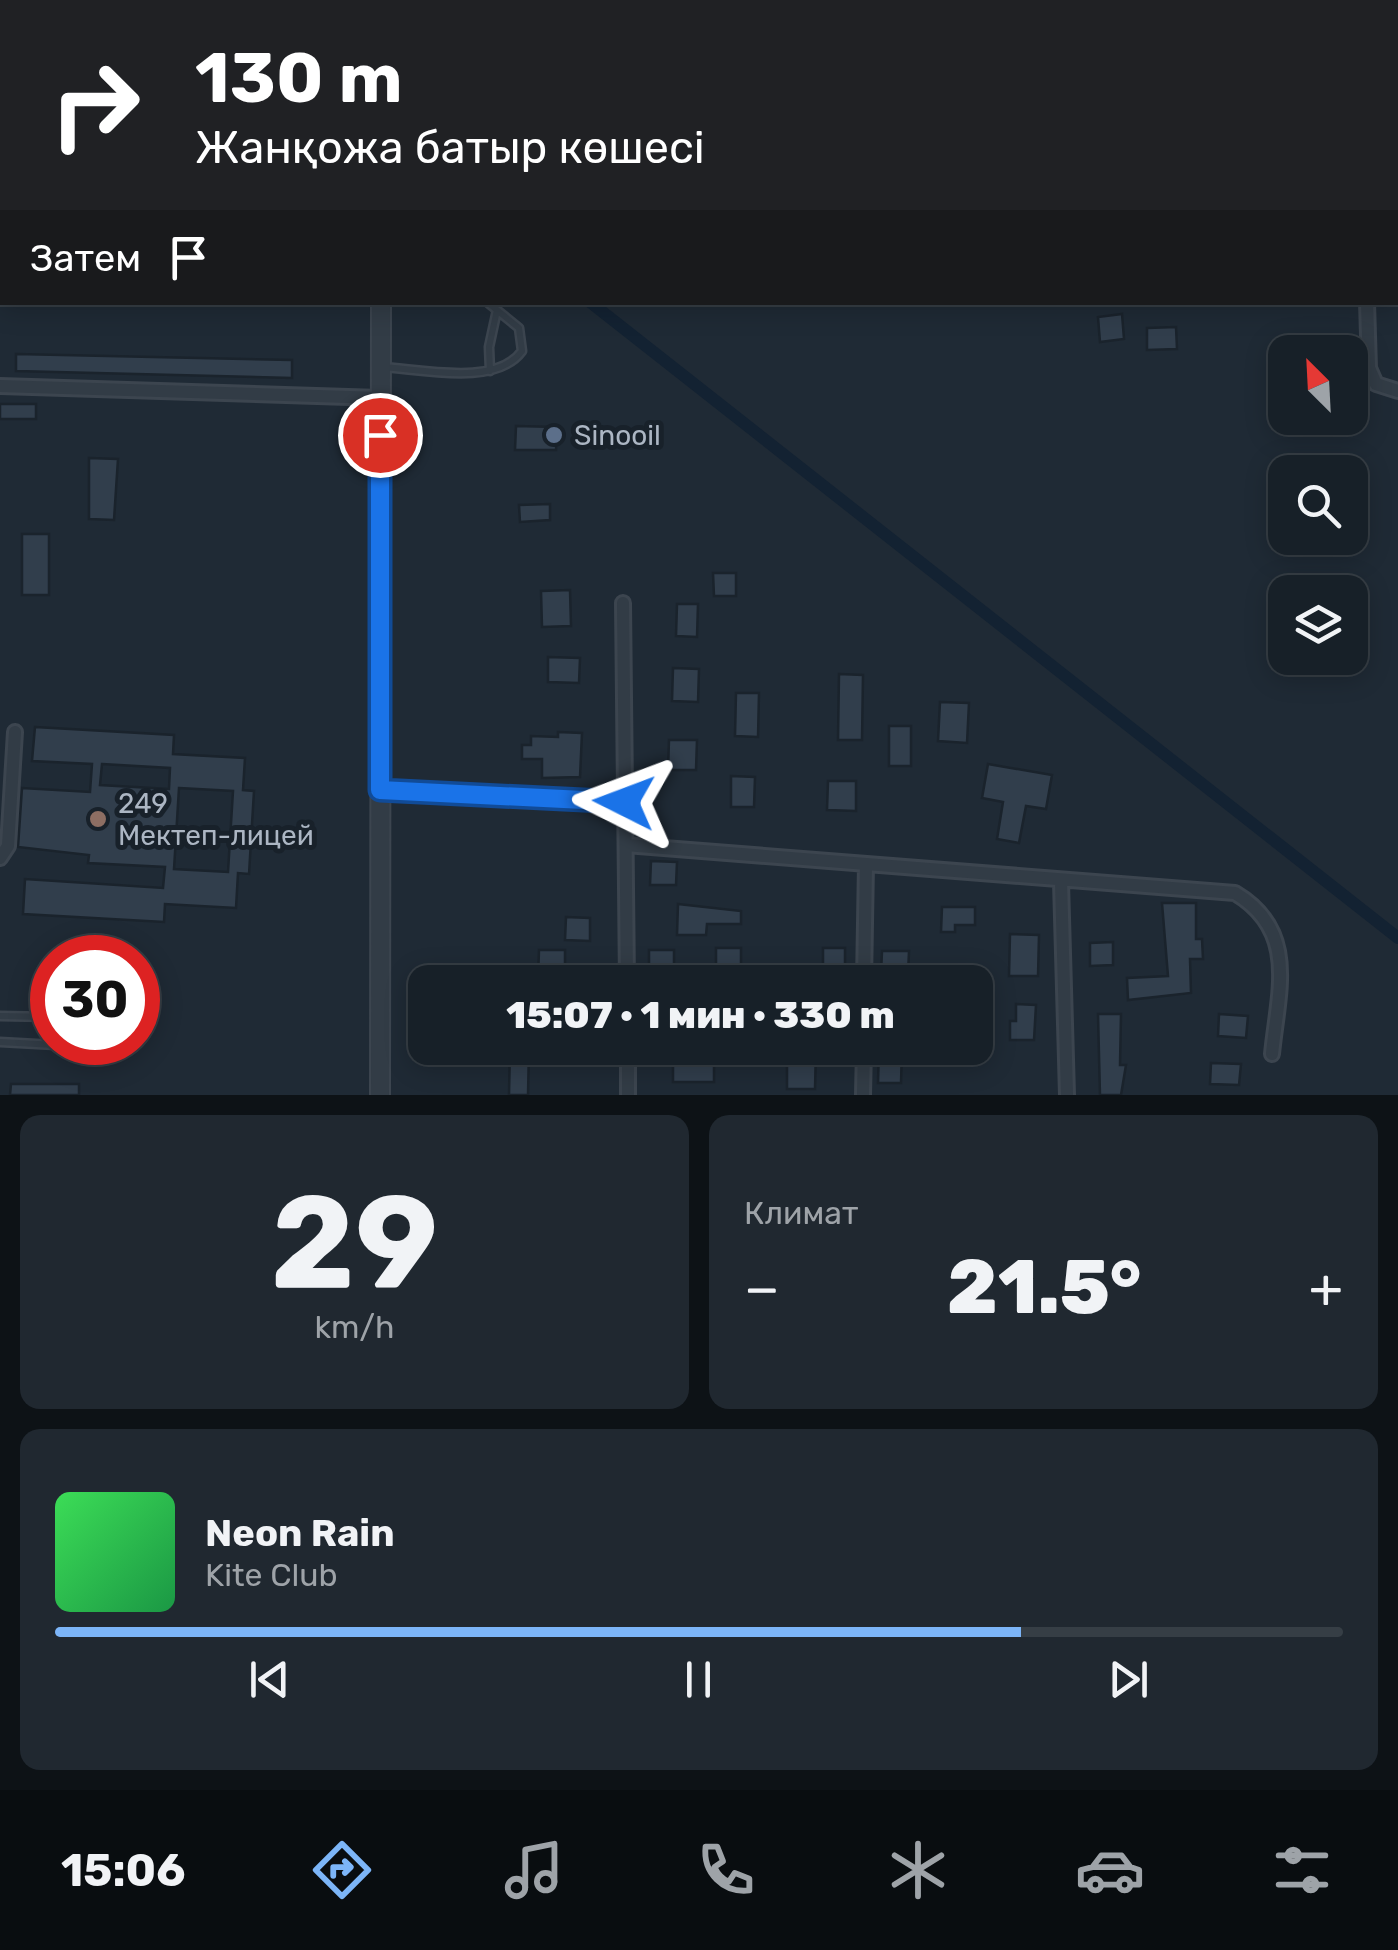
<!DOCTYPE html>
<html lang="ru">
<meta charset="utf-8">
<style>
:root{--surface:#172028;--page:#202830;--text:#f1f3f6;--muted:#9ea3a8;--line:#363e45;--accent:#7cb5f8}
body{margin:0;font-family:Rubik,sans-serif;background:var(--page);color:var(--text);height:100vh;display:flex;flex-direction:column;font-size:38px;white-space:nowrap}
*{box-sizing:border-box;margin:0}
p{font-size:32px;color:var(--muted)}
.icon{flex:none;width:55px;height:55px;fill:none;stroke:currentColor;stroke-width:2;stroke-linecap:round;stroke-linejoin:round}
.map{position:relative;height:1095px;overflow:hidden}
.sheet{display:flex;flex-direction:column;gap:20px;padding:20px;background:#0d1216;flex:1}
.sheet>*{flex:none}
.guide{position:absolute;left:0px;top:0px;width:1400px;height:305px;box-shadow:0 5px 25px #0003,0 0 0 2px var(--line);background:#202124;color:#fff;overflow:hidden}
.needle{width:65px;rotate:336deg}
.fabs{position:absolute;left:1268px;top:335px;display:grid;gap:20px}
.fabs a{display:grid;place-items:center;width:100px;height:100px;border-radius:20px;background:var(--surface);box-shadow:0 5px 25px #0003,0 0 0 2px var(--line);font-size:50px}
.speed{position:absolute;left:30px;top:935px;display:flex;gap:20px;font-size:50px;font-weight:700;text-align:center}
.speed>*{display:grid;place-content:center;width:130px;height:130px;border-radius:50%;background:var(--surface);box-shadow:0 5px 25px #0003,0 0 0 2px var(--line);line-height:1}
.speed .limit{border:15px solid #d22;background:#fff;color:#111}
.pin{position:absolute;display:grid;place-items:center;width:85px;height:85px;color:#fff;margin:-42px;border:5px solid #fff;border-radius:50%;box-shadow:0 2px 10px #0007}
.me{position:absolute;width:110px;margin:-55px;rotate:273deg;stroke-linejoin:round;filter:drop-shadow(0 0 8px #0008)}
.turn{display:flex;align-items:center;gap:35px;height:210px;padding:0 30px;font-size:45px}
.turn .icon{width:130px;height:130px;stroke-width:2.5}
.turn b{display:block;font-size:70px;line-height:85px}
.then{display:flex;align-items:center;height:95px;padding:0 30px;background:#0003;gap:20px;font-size:38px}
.big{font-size:75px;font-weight:800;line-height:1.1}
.sheet .card{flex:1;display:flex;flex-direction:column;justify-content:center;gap:15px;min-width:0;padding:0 35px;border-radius:20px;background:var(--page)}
.sheet .dial{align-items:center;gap:0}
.dial b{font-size:130px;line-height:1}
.song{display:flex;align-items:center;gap:30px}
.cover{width:120px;height:120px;border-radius:15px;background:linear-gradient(135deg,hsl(130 70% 55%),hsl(140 70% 35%))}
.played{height:10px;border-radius:5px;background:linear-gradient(90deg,var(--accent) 75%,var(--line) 75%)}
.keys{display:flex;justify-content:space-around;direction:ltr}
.heat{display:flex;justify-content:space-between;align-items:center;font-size:55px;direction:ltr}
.sheet .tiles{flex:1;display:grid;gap:20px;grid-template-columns:1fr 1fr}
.card:last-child{grid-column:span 2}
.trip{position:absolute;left:408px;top:965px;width:585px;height:100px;border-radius:20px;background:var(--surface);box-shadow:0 5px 25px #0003,0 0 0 2px var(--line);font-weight:800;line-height:100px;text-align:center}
.tabs{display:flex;height:160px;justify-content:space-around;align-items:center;background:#090d10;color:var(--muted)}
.tabs .icon{width:70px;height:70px}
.tabs .on{color:var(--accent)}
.tabs b{font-size:45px;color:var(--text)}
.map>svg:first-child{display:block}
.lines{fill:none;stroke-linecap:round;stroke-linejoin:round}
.canal{stroke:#132232;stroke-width:12}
.building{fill:#313e4c;stroke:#1a232c;stroke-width:2.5;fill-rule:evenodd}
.service-casing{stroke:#3c454f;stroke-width:11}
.minor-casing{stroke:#3c454f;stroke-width:18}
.tertiary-casing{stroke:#3c454f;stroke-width:22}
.service{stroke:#323c46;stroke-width:6}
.minor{stroke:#323c46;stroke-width:12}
.tertiary{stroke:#323c46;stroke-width:18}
.route-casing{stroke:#114b97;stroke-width:25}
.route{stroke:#1a73e8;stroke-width:18}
.service-dot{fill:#5c6f8a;stroke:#18212a;stroke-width:4}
.education-dot{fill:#8d6e63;stroke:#18212a;stroke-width:4}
.labels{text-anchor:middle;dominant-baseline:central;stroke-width:10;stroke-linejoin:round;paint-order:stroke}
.poi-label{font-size:28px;fill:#acb6c3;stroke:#18212a;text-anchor:start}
</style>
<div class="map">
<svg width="1398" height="1095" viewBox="0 0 1398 1095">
<rect width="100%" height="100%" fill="#1f2a35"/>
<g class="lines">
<path class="canal" d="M0,132H2
M590,302L1398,938"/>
</g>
<path class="building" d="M1122,314L1124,339L1100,342L1098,317Z
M1176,327L1177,349L1147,350V328Z
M16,354L292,360V378L16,371Z
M0,404H36V419H0Z
M516,426L557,427L556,450H515Z
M89,458L118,459L114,520L89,519Z
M550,504V520L520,522L519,505Z
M22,534H49V595H22Z
M713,573H736V596H714Z
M570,590L571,626L542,627L541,591Z
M677,604H698L697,637L676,636Z
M548,657L580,658L579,683L548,682Z
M673,668L699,669L698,702L672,701Z
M839,674L863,675L862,740H838Z
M736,693H759L758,737L735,736Z
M940,702L969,703L967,743L938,741Z
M889,726H911V766H889Z
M35,727L174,735L173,754L245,758L243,790L254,791L249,874L238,873L236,908L165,904L164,922L23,914L25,879L163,888L165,867L88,863L89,855L18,847L22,788L90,792L92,764L32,761ZM102,764L170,768L169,789L100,785ZM179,788L233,791L228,872L174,869Z
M558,732L582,733L580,777L542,778V759H522V745H531V736L558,737Z
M669,740H697L696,770H668Z
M988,764L1052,775L1046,809L1026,806L1019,843L997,839L1003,802L982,798Z
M731,776L755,777L754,807H731Z
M828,781H856V811L827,810Z
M651,861L677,862L676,885H650Z
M1162,903H1196V939H1202L1203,959H1190L1191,993L1128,1000L1127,978L1168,976Z
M678,904L741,911V924H707L706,935H677Z
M942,907H975V925H955V932H941Z
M566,917L590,918V941L565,940Z
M1010,934L1039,935L1038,976H1009Z
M1113,942V965L1090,966V943Z
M716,948H741V978L716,977Z
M823,948H845V979H823Z
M539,950H565V980L538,979Z
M649,950H674V978H649Z
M882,951H909L908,975L881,974Z
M1016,1004L1036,1005L1034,1040H1010V1021H1016Z
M1098,1014H1121L1120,1065H1126L1121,1095H1100Z
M1219,1014L1248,1016L1246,1038L1218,1036Z
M510,1048H529L528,1095H509Z
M802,1048H816L815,1089H787V1063L802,1064Z
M879,1048H902L901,1083H878Z
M673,1056H714V1082H673Z
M1211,1063L1241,1064L1239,1085L1210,1084Z
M11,1084H79V1095H10Z"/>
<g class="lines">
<defs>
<path id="service" d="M381,367C421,369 496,387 522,351L519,328L487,302
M490,371L489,347L497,310
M0,1016L52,1017
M0,1042L92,1047L97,1042"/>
<path id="minor" d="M1019,0V2
M1376,0V2
M1367,302L1369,368L1376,384L1398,391
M0,386L380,398
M623,603L627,982
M380,790L624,801
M626,845L1235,893C1299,931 1278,992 1272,1054
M0,858L8,846L15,732
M1061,882L1067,1095
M864,982L866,864
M628,1048V1095
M863,1095L864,1048"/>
<path id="tertiary" d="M383,2V0
M380,1095L381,302"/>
</defs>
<use href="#service" class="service-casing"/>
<use href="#minor" class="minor-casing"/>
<use href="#tertiary" class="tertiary-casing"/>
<use href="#service" class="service"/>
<use href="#minor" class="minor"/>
<use href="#tertiary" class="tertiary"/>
</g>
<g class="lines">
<defs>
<path id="route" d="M380,435V790L624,802"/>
</defs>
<use href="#route" class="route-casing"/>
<use href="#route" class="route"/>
</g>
<circle class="service-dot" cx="554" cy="435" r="10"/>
<circle class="education-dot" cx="98" cy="819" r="10"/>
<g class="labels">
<g class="poi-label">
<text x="574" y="435">Sinooil</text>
<text x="118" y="803">249<tspan x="118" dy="32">Мектеп-лицей</tspan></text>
</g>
</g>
</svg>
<div class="fabs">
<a><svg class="needle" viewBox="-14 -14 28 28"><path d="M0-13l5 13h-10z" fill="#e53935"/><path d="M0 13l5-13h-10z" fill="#9ea3a8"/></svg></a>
<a><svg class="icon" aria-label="search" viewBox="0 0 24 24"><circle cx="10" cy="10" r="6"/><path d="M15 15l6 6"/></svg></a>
<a><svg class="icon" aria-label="layers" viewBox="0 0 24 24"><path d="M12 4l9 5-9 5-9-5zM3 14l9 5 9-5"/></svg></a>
</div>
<div class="speed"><div class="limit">30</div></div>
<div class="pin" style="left:380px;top:435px;background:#d93025"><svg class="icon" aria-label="arrive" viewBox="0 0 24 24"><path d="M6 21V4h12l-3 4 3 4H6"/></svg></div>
<svg class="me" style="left:624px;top:802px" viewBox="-20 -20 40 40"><path d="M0-17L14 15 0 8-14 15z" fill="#1a73e8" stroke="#fff" stroke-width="4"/></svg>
<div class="trip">15:07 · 1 мин · 330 m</div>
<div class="guide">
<div class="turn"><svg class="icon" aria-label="right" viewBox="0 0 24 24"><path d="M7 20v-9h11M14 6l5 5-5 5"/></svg><div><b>130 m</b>Жанқожа батыр көшесі</div></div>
<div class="then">Затем<svg class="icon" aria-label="arrive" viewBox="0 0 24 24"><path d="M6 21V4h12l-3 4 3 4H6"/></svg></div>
</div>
</div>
<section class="sheet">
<div class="tiles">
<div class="card dial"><b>29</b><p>km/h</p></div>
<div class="card"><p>Климат</p>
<div class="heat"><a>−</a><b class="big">21.5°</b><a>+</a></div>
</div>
<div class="card">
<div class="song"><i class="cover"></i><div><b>Neon Rain</b><p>Kite Club</p></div></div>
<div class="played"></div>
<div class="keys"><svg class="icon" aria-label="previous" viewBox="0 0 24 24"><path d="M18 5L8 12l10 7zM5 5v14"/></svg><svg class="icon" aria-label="pause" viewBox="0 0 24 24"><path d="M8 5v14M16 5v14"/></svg><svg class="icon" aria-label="next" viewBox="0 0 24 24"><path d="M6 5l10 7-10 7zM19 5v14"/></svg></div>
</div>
</div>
</section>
<nav class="tabs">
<b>15:06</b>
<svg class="icon on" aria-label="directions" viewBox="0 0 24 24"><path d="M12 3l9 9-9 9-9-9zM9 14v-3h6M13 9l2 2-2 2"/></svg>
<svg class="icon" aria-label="music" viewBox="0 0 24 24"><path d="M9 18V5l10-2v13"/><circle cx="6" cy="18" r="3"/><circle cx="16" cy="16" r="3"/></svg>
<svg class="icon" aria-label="phone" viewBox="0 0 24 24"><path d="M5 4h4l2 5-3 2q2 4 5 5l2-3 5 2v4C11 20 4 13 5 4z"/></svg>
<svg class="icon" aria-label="climate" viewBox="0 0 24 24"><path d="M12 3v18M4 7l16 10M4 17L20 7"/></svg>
<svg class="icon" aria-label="car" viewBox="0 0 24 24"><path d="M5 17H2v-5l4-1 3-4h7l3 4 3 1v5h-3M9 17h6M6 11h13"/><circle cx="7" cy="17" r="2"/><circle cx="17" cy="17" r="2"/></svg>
<svg class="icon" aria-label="filters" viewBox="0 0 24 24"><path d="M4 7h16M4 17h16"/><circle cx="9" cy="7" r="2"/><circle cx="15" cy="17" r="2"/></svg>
</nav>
